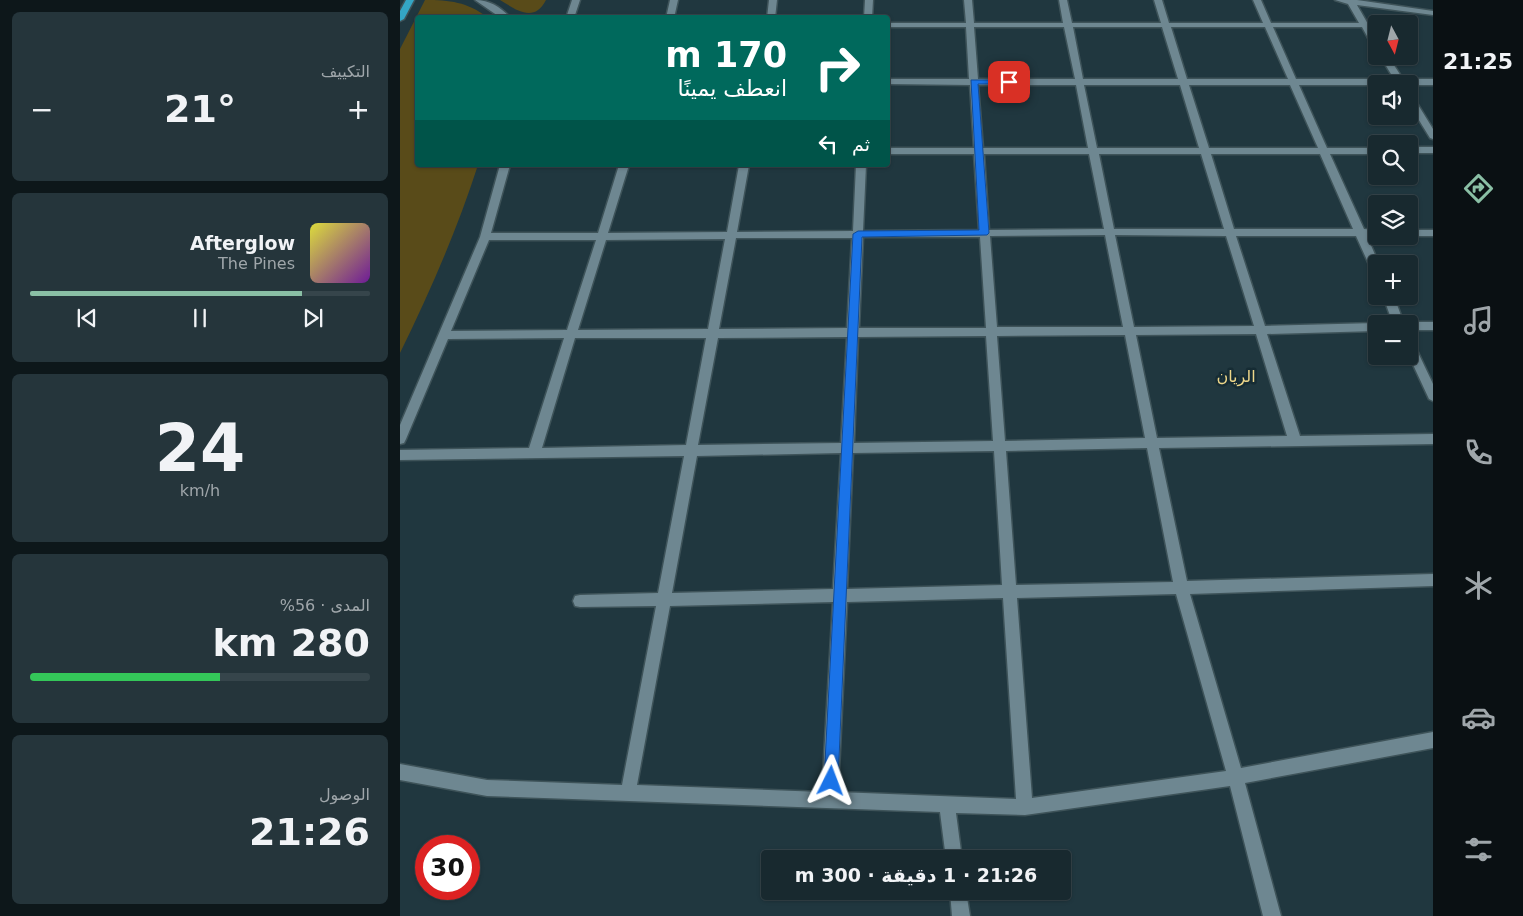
<!DOCTYPE html>
<html lang="ar">
<meta charset="utf-8">
<style>
:root{--surface:#18292f;--page:#25353b;--text:#f1f3f6;--muted:#9fa6aa;--line:#36454b;--accent:#8abfa5}
body{margin:0;font-family:"DejaVu Sans",Cairo,sans-serif;background:var(--page);color:var(--text);direction:rtl;height:100vh;display:flex;flex-direction:column;font-size:19px;white-space:nowrap}
*{box-sizing:border-box;margin:0}
p{font-size:16px;color:var(--muted)}
.icon{flex:none;width:28px;height:28px;fill:none;stroke:currentColor;stroke-width:2;stroke-linecap:round;stroke-linejoin:round}
.map{position:relative;flex:1;overflow:hidden;direction:ltr}
.side{display:flex;flex-direction:column;gap:12px;padding:12px;background:#0d171a;width:400px}
.side>*{flex:none}
.banner{position:absolute;left:15px;top:15px;width:475px;height:152px;border-radius:5px;box-shadow:0 1px 4px #0004,0 0 0 1px var(--line);direction:rtl;background:#00695c;color:#fff;overflow:hidden}
.needle{width:32px;rotate:173deg}
.controls{position:absolute;left:968px;top:15px;display:grid;gap:10px}
.controls a{display:grid;place-items:center;width:50px;height:50px;border-radius:5px;background:var(--surface);box-shadow:0 1px 4px #0004,0 0 0 1px var(--line);font-size:25px}
.speed{position:absolute;left:15px;top:835px;display:flex;gap:10px;font-size:25px;font-weight:700;text-align:center}
.speed>*{display:grid;place-content:center;width:65px;height:65px;border-radius:50%;background:var(--surface);box-shadow:0 1px 4px #0004,0 0 0 1px var(--line);line-height:1}
.speed .limit{border:8px solid #d22;background:#fff;color:#111}
.pin{position:absolute;display:grid;place-items:center;width:42px;height:42px;color:#fff;margin:-21px;border-radius:10px;box-shadow:0 2px 8px #0006}
.me{position:absolute;width:55px;margin:-28px;rotate:3deg;stroke-linejoin:round;filter:drop-shadow(0 0 4px #0008)}
.turn{display:flex;align-items:center;gap:18px;height:105px;padding:0 20px;font-size:22px}
.turn .icon{width:65px;height:65px;stroke-width:2.5}
.turn b{display:block;font-size:35px;line-height:42px}
.then{display:flex;align-items:center;height:48px;padding:0 20px;background:#0003;gap:10px;font-size:19px}
.big{font-size:38px;font-weight:600;line-height:1.1}
.side .tile{flex:1;display:flex;flex-direction:column;justify-content:center;gap:8px;min-width:0;padding:0 18px;border-radius:8px;background:var(--page)}
.side .dial{align-items:center;gap:0}
.dial b{font-size:65px;line-height:1}
.song{display:flex;align-items:center;gap:15px}
.cover{width:60px;height:60px;border-radius:8px;background:linear-gradient(135deg,hsl(60 70% 55%),hsl(280 70% 35%))}
.played{height:5px;border-radius:2px;background:linear-gradient(90deg,var(--accent) 80%,var(--line) 80%)}
.keys{display:flex;justify-content:space-around;direction:ltr}
.heat{display:flex;justify-content:space-between;align-items:center;font-size:28px;direction:ltr}
.charge{height:8px;border-radius:4px;background:linear-gradient(90deg,#34c759 56%,var(--line) 0)}
.trip{position:absolute;left:361px;top:850px;width:310px;height:50px;border-radius:5px;background:var(--surface);box-shadow:0 1px 4px #0004,0 0 0 1px var(--line);font-weight:600;line-height:50px;text-align:center;direction:rtl}
main{display:flex;flex:1;min-height:0}
.tabs{display:flex;flex-direction:column;width:90px;justify-content:space-around;align-items:center;background:#0a1013;color:var(--muted)}
.tabs .icon{width:35px;height:35px}
.tabs .active{color:var(--accent)}
.tabs b{font-size:22px;color:var(--text)}
.map>svg:first-child{display:block}
.green{fill:#594b19}
.lines{fill:none;stroke-linecap:round;stroke-linejoin:round}
.minor-casing{stroke:#3e5359;stroke-width:3}
.major-casing{stroke:#3e5359;stroke-width:3}
.minor{fill:#6e8791;fill-rule:evenodd}
.major{fill:#34a6c5;fill-rule:evenodd}
.route{fill:#1a73e8;stroke:#114b97}
.labels{text-anchor:middle;dominant-baseline:central;stroke-width:5;stroke-linejoin:round;paint-order:stroke}
.neighbourhood-label{font-size:16px;fill:#eed78a;stroke:#162c34}
</style>
<main>
<nav class="tabs">
<b>21:25</b>
<svg class="icon active" aria-label="directions" viewBox="0 0 24 24"><path d="M12 3l9 9-9 9-9-9zM9 14v-3h6M13 9l2 2-2 2"/></svg>
<svg class="icon" aria-label="music" viewBox="0 0 24 24"><path d="M9 18V5l10-2v13"/><circle cx="6" cy="18" r="3"/><circle cx="16" cy="16" r="3"/></svg>
<svg class="icon" aria-label="phone" viewBox="0 0 24 24"><path d="M5 4h4l2 5-3 2q2 4 5 5l2-3 5 2v4C11 20 4 13 5 4z"/></svg>
<svg class="icon" aria-label="climate" viewBox="0 0 24 24"><path d="M12 3v18M4 7l16 10M4 17L20 7"/></svg>
<svg class="icon" aria-label="car" viewBox="0 0 24 24"><path d="M5 17H2v-5l4-1 3-4h7l3 4 3 1v5h-3M9 17h6M6 11h13"/><circle cx="7" cy="17" r="2"/><circle cx="17" cy="17" r="2"/></svg>
<svg class="icon" aria-label="filters" viewBox="0 0 24 24"><path d="M4 7h16M4 17h16"/><circle cx="9" cy="7" r="2"/><circle cx="15" cy="17" r="2"/></svg>
</nav>
<div class="map">
<svg width="1033" height="916" viewBox="0 0 1033 916">
<rect width="100%" height="100%" fill="#20373f"/>
<path class="green" d="M25,0C50,0 67,2 87,17L18,18V165H78C57,230 30,292 0,353V49Z
M100,0H146C134,24 115,9 100,0Z"/>
<g class="lines">
<defs>
<path id="minor" d="M75,0C90,0 100,7 111,18H101Z
M172,0H180L174,18H166Z
M270,0H278L274,18H266Z
M369,0H377L375,18H367Z
M465,0H473L472,18H464Z
M564,0H572L574,23H663L659,0H667L672,23H761L754,0H762L769,23H863L853,0H861L871,23H959L948,4L935,0H957L1033,11V15L957,5L976,38V47H973L962,27H873L896,79H994L980,56H988L1003,79H1033V85H899L927,148H976V154H930L964,229L976,230L977,236H967L979,264H976V273L971,269L956,236H836L865,326L976,323L979,324H976V331L867,334L900,436L1033,434V444L759,448L787,581L1033,574V586L790,594L841,768L1033,732V748L845,783L881,916H863L830,786L625,815L556,813L562,859H546L540,812L87,796L0,780V764L87,780L222,785L256,606L180,607L175,606L173,601L175,596L180,595L258,593L284,456L0,460V450L129,448L164,338L48,339L6,439L4,443L0,444V425L80,237L100,165H110L91,233H198L219,165H229L208,233L327,232L339,165H349L337,232L453,231L456,165H466L463,231L579,230L574,154H488V148H574L570,85L488,84V79H569L566,27H488V23H566ZM574,27H664L675,79H578ZM673,27H762L778,79H683ZM771,27H865L888,79H787ZM578,85H676L688,148H583ZM684,85H780L799,148H697ZM789,85H890L918,148H809ZM584,154H689L704,229L589,230ZM699,154H801L824,229H714ZM811,154H920L953,229H834ZM705,235L723,327H597L590,236ZM715,235L826,236L854,326L734,327ZM463,237H580L586,328H459ZM336,238H452L447,328L319,329ZM325,239L308,329L178,330L206,240ZM89,240H196L167,330L51,331ZM856,334L887,436L757,438L736,335ZM725,335L745,438L605,441L597,336ZM586,336L593,441L454,443L458,337ZM447,337L441,443L298,445L318,338ZM175,338H306L286,445L142,448ZM747,448L773,582L616,585L606,451ZM594,451L602,585L447,589L453,453ZM441,453L433,589L272,593L297,456ZM776,594L826,771L632,798L617,598ZM603,598L616,799L438,792L447,602ZM433,602L422,792L237,785L270,606Z
M1009,94L1012,95L1033,129V139L1030,138L1009,104Z
M1009,147H1033V153H1009Z
M1009,230H1033V236H1008Z
M983,296H994L1004,324H993Z
M1009,322H1033V330H1009V324H1005Z
M1009,341L1013,342L1033,384V401L1029,399L1009,356Z
M550,891H566L570,916H552Z"/>
<path id="major" d="M6,0H14L4,19L0,21V11Z"/>
</defs>
<use href="#minor" class="minor-casing"/>
<use href="#major" class="major-casing"/>
<use href="#minor" class="minor"/>
<use href="#major" class="major"/>
</g>
<path class="route" d="M571,80H609L613,82L609,84H578L589,233L587,235L462,237L438,781L436,786L431,789L426,786L424,781L453,234L458,231L579,230Z"/>
<g class="labels">
<g class="neighbourhood-label">
<text x="836" y="376">الريان</text>
</g>
</g>
</svg>
<div class="controls">
<a><svg class="needle" viewBox="-14 -14 28 28"><path d="M0-13l5 13h-10z" fill="#e53935"/><path d="M0 13l5-13h-10z" fill="#9fa6aa"/></svg></a>
<a><svg class="icon" aria-label="sound" viewBox="0 0 24 24"><path d="M4 9h4l5-4v14l-5-4H4zM17 9q2 3 0 6"/></svg></a>
<a><svg class="icon" aria-label="search" viewBox="0 0 24 24"><circle cx="10" cy="10" r="6"/><path d="M15 15l6 6"/></svg></a>
<a><svg class="icon" aria-label="layers" viewBox="0 0 24 24"><path d="M12 4l9 5-9 5-9-5zM3 14l9 5 9-5"/></svg></a>
<a>+</a>
<a>−</a>
</div>
<div class="speed"><div class="limit">30</div></div>
<div class="pin" style="left:609px;top:82px;background:#d93025"><svg class="icon" aria-label="arrive" viewBox="0 0 24 24"><path d="M6 21V4h12l-3 4 3 4H6"/></svg></div>
<svg class="me" style="left:431px;top:781px" viewBox="-20 -20 40 40"><path d="M0-17L14 15 0 8-14 15z" fill="#1a73e8" stroke="#fff" stroke-width="4"/></svg>
<div class="trip">21:26 · 1 دقيقة · 300 m</div>
<div class="banner">
<div class="turn"><svg class="icon" aria-label="right" viewBox="0 0 24 24"><path d="M7 20v-9h11M14 6l5 5-5 5"/></svg><div><b>170 m</b>انعطف يمينًا</div></div>
<div class="then">ثم<svg class="icon" aria-label="left" viewBox="0 0 24 24"><path d="M17 20v-9H6M10 6l-5 5 5 5"/></svg></div>
</div>
</div>
<section class="side">
<div class="tile"><p>التكييف</p>
<div class="heat"><a>−</a><b class="big">21°</b><a>+</a></div>
</div>
<div class="tile">
<div class="song"><i class="cover"></i><div><b>Afterglow</b><p>The Pines</p></div></div>
<div class="played"></div>
<div class="keys"><svg class="icon" aria-label="previous" viewBox="0 0 24 24"><path d="M18 5L8 12l10 7zM5 5v14"/></svg><svg class="icon" aria-label="pause" viewBox="0 0 24 24"><path d="M8 5v14M16 5v14"/></svg><svg class="icon" aria-label="next" viewBox="0 0 24 24"><path d="M6 5l10 7-10 7zM19 5v14"/></svg></div>
</div>
<div class="tile dial"><b>24</b><p>km/h</p></div>
<div class="tile"><p>المدى · 56%</p><b class="big">280 km</b><div class="charge"></div></div>
<div class="tile"><p>الوصول</p><b class="big">21:26</b></div>
</section>
</main>
